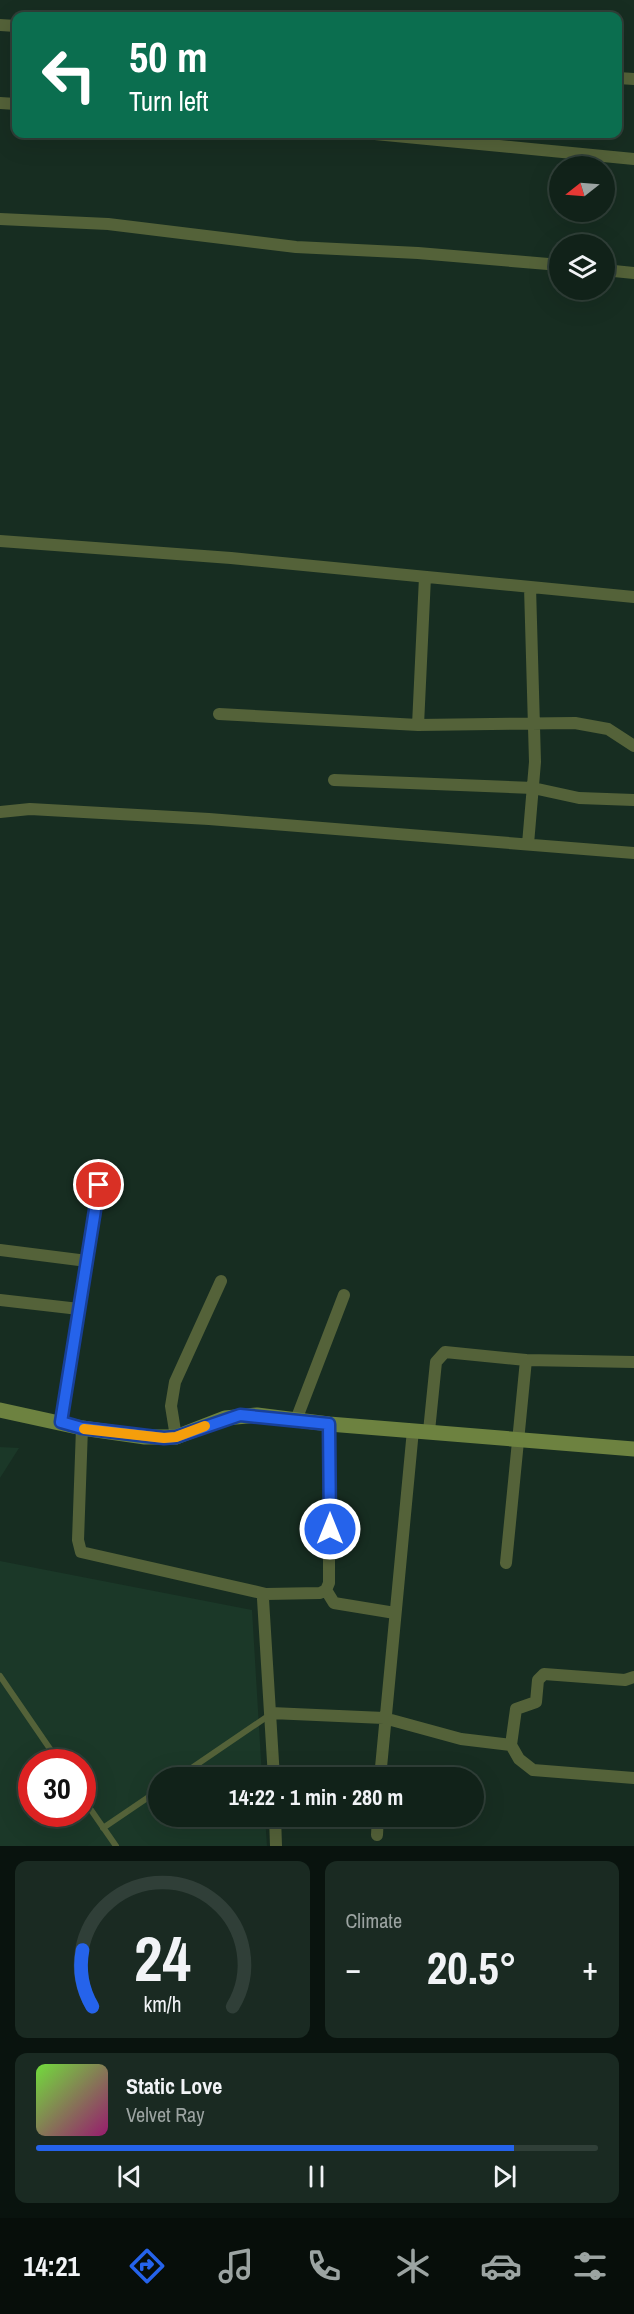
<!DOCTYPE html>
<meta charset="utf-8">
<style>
:root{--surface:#112219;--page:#1a2a22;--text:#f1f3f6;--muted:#9ca4a2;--line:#303f38;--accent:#2563eb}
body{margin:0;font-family:"Archivo Narrow",sans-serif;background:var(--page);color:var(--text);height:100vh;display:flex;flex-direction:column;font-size:22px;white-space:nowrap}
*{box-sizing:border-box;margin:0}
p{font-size:20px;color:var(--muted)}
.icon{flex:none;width:33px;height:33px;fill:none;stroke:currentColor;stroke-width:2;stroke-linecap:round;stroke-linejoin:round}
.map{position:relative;height:1846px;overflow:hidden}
.drawer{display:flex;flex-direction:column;gap:15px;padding:15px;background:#09130e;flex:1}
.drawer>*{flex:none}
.banner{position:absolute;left:12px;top:12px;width:610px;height:126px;border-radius:12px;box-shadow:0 6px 24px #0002,0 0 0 2px var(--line);background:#0b6e4f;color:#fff;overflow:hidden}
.needle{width:39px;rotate:253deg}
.buttons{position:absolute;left:549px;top:156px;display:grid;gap:12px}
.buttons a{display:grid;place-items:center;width:66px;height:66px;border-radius:50%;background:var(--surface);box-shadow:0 6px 24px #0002,0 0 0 2px var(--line);font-size:30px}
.speed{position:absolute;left:18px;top:1749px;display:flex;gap:12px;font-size:30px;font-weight:700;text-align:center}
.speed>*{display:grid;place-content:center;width:78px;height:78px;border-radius:50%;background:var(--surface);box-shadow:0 6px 24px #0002,0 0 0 2px var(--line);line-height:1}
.speed .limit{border:9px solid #d22;background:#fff;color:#111}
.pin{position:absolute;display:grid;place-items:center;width:51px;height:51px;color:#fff;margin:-26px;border:3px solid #fff;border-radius:50%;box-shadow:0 2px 6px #0007}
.me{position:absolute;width:66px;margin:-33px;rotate:0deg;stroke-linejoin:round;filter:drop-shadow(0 0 4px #0008)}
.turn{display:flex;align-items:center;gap:21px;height:126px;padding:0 18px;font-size:27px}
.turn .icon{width:78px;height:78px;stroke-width:2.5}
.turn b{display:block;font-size:42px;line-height:51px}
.big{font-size:45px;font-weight:800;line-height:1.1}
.drawer .tile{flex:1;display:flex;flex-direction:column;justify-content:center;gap:9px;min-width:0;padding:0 21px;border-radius:12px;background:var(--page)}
.drawer .dial{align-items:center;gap:0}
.dial svg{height:156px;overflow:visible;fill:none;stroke:var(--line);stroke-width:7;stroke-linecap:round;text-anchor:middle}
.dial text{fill:var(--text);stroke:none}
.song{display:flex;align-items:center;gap:18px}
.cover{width:72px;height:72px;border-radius:9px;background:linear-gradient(135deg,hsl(100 70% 55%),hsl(320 70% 35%))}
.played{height:6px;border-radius:3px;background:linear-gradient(90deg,var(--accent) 85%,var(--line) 85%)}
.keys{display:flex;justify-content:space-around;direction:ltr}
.heat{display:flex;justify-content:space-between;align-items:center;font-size:33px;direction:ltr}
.drawer .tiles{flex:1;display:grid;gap:15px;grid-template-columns:1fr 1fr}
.tile:last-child{grid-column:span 2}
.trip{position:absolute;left:148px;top:1767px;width:336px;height:60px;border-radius:30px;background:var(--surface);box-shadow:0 6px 24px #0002,0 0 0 2px var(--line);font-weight:800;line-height:60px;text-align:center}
.tabs{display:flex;height:96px;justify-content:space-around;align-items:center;background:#070e0a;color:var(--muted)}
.tabs .icon{width:42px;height:42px}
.tabs .on{color:var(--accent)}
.tabs b{font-size:27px;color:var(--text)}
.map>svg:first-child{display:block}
.built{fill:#1b3828;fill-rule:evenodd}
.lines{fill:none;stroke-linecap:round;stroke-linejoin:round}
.lane{stroke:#546239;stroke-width:6}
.street{stroke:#546239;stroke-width:12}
.secondary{stroke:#6d8240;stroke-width:15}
.route-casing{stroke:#184099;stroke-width:15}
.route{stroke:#2563eb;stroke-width:10}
.slow{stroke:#f59e0b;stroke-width:10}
</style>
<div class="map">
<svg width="634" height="1846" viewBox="0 0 634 1846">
<rect width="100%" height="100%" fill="#172d21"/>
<path class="built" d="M0,1447L19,1448L0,1478Z
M0,1561L252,1610L262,1777L159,1778V1816L265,1817L267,1846H0ZM32,1762H82V1814H32Z"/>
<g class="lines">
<path class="lane" d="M0,1676L59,1762
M177,1778L271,1714
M82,1797L116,1846
M103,1828L159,1790"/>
<path class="street" d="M0,25L16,26
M618,78L634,79
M0,103L16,104
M375,134L634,159
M0,219L108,224L296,247L418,253L560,265
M604,270L634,273
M0,541L231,558L634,597
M219,714L418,725L575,723L608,729L634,746
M418,725L425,577
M334,780L533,788L579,798L634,800
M0,812L30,809L209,819L634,853
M528,844L535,762L530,587
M0,1250L87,1261
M0,1300L79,1309
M296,1420L344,1295
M61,1422L99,1185
M82,1428L78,1540L81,1552L266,1594L320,1593L326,1590L329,1583V1424
M429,1431L436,1362L445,1352L526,1360L634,1362
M176,1437L171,1406L175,1382L221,1281
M506,1563L526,1360
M326,1590L334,1603L395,1613
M266,1594L263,1599L274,1778
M271,1713L384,1718L461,1739L511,1745L516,1709L536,1702L538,1680L544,1674L625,1680L634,1677
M511,1745L519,1759L533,1770L634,1778
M380,1778L413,1430
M275,1816L276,1846
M377,1835L378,1816"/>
<path class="secondary" d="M0,1410L82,1428L145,1437H176L225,1418L257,1415L329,1424L634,1449"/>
</g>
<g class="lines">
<defs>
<path id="route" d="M99,1185L61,1422L82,1428L164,1438L176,1437L240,1415L329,1424L330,1529"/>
</defs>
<use href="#route" class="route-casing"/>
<use href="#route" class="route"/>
<path class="slow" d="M84,1429L164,1438L176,1437L205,1426"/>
</g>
</svg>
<div class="buttons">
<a><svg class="needle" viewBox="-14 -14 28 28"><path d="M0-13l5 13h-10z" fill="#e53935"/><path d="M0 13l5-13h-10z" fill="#9ca4a2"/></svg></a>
<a><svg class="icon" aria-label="layers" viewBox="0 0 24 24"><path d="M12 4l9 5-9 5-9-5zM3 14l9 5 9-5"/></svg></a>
</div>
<div class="speed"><div class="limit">30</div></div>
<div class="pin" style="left:99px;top:1185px;background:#d93025"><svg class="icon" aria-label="arrive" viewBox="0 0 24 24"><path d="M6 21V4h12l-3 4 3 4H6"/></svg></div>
<svg class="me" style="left:330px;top:1529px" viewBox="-20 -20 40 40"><circle r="17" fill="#2563eb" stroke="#fff" stroke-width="3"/><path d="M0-11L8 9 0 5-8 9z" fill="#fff"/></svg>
<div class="trip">14:22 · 1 min · 280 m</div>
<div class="banner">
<div class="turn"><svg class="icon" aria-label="left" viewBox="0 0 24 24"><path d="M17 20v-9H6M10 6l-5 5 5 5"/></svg><div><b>50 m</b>Turn left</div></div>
</div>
</div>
<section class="drawer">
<div class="tiles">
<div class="tile dial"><svg viewBox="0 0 100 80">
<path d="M14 69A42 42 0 1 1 86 69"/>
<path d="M14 69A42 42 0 0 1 9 40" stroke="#2563eb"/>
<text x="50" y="56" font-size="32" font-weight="700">24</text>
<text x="50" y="72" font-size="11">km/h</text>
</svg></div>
<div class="tile"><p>Climate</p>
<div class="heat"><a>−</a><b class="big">20.5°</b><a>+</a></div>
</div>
<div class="tile">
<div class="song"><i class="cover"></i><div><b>Static Love</b><p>Velvet Ray</p></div></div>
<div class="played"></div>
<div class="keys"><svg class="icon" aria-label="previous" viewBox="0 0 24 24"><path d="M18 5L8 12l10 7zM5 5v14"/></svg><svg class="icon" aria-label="pause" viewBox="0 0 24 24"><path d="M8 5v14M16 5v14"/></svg><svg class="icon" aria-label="next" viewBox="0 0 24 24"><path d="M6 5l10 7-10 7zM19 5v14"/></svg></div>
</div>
</div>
</section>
<nav class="tabs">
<b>14:21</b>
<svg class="icon on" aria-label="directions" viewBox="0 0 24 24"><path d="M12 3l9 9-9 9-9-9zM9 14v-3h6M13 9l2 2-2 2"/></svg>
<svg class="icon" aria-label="music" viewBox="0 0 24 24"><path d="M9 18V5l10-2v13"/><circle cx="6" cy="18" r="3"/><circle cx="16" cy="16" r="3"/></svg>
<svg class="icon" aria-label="phone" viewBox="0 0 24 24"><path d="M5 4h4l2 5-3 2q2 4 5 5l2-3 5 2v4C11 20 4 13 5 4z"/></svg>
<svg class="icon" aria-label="climate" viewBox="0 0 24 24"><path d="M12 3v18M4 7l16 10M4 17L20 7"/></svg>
<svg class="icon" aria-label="car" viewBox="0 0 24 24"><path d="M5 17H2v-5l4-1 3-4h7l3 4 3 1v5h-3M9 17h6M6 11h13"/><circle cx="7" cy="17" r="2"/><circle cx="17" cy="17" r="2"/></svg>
<svg class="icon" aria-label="filters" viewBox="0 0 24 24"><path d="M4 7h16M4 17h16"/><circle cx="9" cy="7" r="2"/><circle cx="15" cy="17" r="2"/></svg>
</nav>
